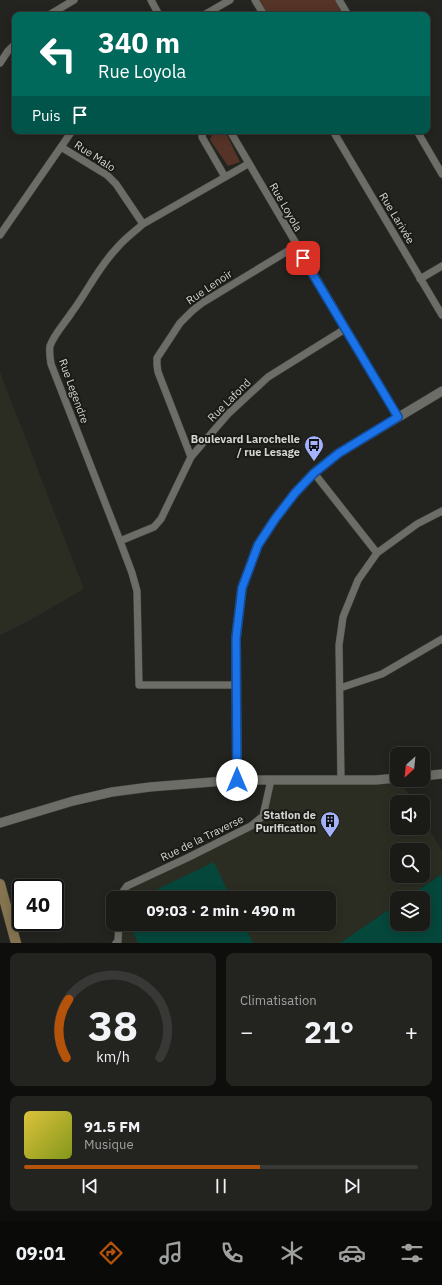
<!DOCTYPE html>
<html lang="fr">
<meta charset="utf-8">
<style>
:root{--surface:#1a1b17;--page:#232420;--text:#f1f3f6;--muted:#9fa1a1;--line:#383936;--accent:#b45309}
body{margin:0;font-family:"IBM Plex Sans",sans-serif;background:var(--page);color:var(--text);height:100vh;display:flex;flex-direction:column;font-size:15px;white-space:nowrap}
*{box-sizing:border-box;margin:0}
p{font-size:13px;color:var(--muted)}
.icon{flex:none;width:22px;height:22px;fill:none;stroke:currentColor;stroke-width:2;stroke-linecap:round;stroke-linejoin:round}
.map{position:relative;height:943px;overflow:hidden}
.panel{display:flex;flex-direction:column;gap:10px;padding:10px;background:#0e0f0d;flex:1}
.panel>*{flex:none}
.guide{position:absolute;left:12px;top:12px;width:418px;height:122px;border-radius:8px;box-shadow:0 2px 10px #0003,0 0 0 1px var(--line);background:#00695c;color:#fff;overflow:hidden}
.needle{width:26px;rotate:207deg}
.tools{position:absolute;left:390px;top:747px;display:grid;gap:8px}
.tools a{display:grid;place-items:center;width:40px;height:40px;border-radius:8px;background:var(--surface);box-shadow:0 2px 10px #0003,0 0 0 1px var(--line);font-size:20px}
.speed{position:absolute;left:12px;top:879px;display:flex;gap:8px;font-size:20px;font-weight:700;text-align:center}
.speed>*{display:grid;place-content:center;width:52px;height:52px;border-radius:50%;background:var(--surface);box-shadow:0 2px 10px #0003,0 0 0 1px var(--line);line-height:1}
.speed .limit{border:2px solid #111;border-radius:6px;background:#fff;color:#111}
.pin{position:absolute;display:grid;place-items:center;width:34px;height:34px;color:#fff;margin:-17px;border-radius:8px;box-shadow:0 2px 6px #0006}
.me{position:absolute;width:44px;margin:-22px;rotate:0deg;stroke-linejoin:round;filter:drop-shadow(0 0 3px #0008)}
.turn{display:flex;align-items:center;gap:14px;height:84px;padding:0 20px;font-size:18px}
.turn .icon{width:52px;height:52px;stroke-width:2.5}
.turn b{display:block;font-size:28px;line-height:34px}
.then{display:flex;align-items:center;height:38px;padding:0 20px;background:#0003;gap:8px;font-size:15px}
.big{font-size:30px;font-weight:800;line-height:1.1}
.panel .tile{flex:1;display:flex;flex-direction:column;justify-content:center;gap:6px;min-width:0;padding:0 14px;border-radius:8px;background:var(--page)}
.panel .dial{align-items:center;gap:0}
.dial svg{height:104px;overflow:visible;fill:none;stroke:var(--line);stroke-width:7;stroke-linecap:round;text-anchor:middle}
.dial text{fill:var(--text);stroke:none}
.song{display:flex;align-items:center;gap:12px}
.cover{width:48px;height:48px;border-radius:6px;background:linear-gradient(135deg,hsl(50 70% 55%),hsl(70 70% 35%))}
.played{height:4px;border-radius:2px;background:linear-gradient(90deg,var(--accent) 60%,var(--line) 60%)}
.keys{display:flex;justify-content:space-around;direction:ltr}
.heat{display:flex;justify-content:space-between;align-items:center;font-size:22px;direction:ltr}
.panel .tiles{flex:1;display:grid;gap:10px;grid-template-columns:1fr 1fr}
.tile:last-child{grid-column:span 2}
.trip{position:absolute;left:106px;top:891px;width:230px;height:40px;border-radius:8px;background:var(--surface);box-shadow:0 2px 10px #0003,0 0 0 1px var(--line);font-weight:800;line-height:40px;text-align:center}
.menu{display:flex;height:64px;justify-content:space-around;align-items:center;background:#0a0b09;color:var(--muted)}
.menu .icon{width:28px;height:28px}
.menu .active{color:var(--accent)}
.menu b{font-size:18px;color:var(--text)}
.map>svg:first-child{display:block}
.built{fill:#2c2d22;fill-rule:evenodd}
.green{fill:#553427}
.water{fill:#05473b}
.lines{fill:none;stroke-linecap:round;stroke-linejoin:round}
.minor-casing{stroke:#41413d;stroke-width:8}
.tertiary-casing{stroke:#41413d;stroke-width:10}
.secondary-casing{stroke:#41413d;stroke-width:11}
.minor{stroke:#6d6d68;stroke-width:7}
.tertiary{stroke:#6d6d68;stroke-width:9}
.secondary{stroke:#85744f;stroke-width:10}
.route-casing{stroke:#114b97;stroke-width:10}
.route{stroke:#1a73e8;stroke-width:7}
.labels{text-anchor:middle;dominant-baseline:central;stroke-width:4;stroke-linejoin:round;paint-order:stroke}
.street-label{font-size:11px;fill:#d4d4d1;stroke:#1a1a16}
.poi-label{font-size:11px;font-weight:bold;fill:#d4d4d1;stroke:#1a1a16;text-anchor:end}
</style>
<div class="map">
<svg width="442" height="943" viewBox="0 0 442 943">
<rect width="100%" height="100%" fill="#23241f"/>
<path class="built" d="M0,372L84,589L30,620L0,635Z
M271,780H400L413,802H397V828H423V819L442,851V874L406,898H397V904L340,943H118L121,924H329V898H125L127,886L251,826L263,816ZM397,850H423V876H397Z"/>
<path class="green" d="M255,0H339L348,15H264Z
M213,131H225L240,162L228,166L210,140Z"/>
<path class="water" d="M214,862L231,898H139Z
M442,874V943H340L397,904V924H423V898H406Z
M129,924H244L253,943H138Z"/>
<g class="lines">
<defs>
<path id="minor" d="M151,0L159,15
M255,0L264,15
M339,0L348,15
M49,15L74,0
M204,15L230,0
M0,63L8,51L15,44
M203,131L202,137L225,177
M230,131L398,417
M333,131L442,315
M417,131L442,174
M61,147L107,175L116,184L143,224
M0,235L72,131
M420,279L442,266
M191,457L158,372L157,365V358L180,323L192,311L202,303L296,246
M314,473L377,553
M120,541L154,527L161,519L191,457L228,414L268,377L345,329
M236,685H139L137,591L132,573L120,541L51,364C50,358 49,352 50,346C54,334 65,323 72,312C87,292 98,268 116,249C124,239 134,232 143,224L248,164
M340,688L382,674L442,639
M341,780L339,645L343,617L358,580L377,553L417,524L442,511
M121,898L122,893L127,886L187,858L251,826L263,816L271,780
M116,943L118,941L119,924"/>
<path id="tertiary" d="M423,776L442,774
M237,780L236,638L242,588L258,545L275,519L295,493L314,473L339,453L442,391
M0,823L73,801L112,792L150,787L237,780H376L397,778"/>
<path id="secondary" d="M0,884L16,943"/>
</defs>
<use href="#minor" class="minor-casing"/>
<use href="#tertiary" class="tertiary-casing"/>
<use href="#secondary" class="secondary-casing"/>
<use href="#minor" class="minor"/>
<use href="#tertiary" class="tertiary"/>
<use href="#secondary" class="secondary"/>
</g>
<g class="lines">
<defs>
<path id="route" d="M237,780L236,638L242,588L258,545L275,519L295,493L314,473L339,453L398,417L303,258"/>
</defs>
<use href="#route" class="route-casing"/>
<use href="#route" class="route"/>
</g>
<defs>
<symbol id="bus-pin" viewBox="-11 -11 22 30"><path d="M0 17L-7.5 6A9.5 9.5 0 1 1 7.5 6Z" fill="#a4b2fc" stroke="#1a1a16"/><path d="M-5-6H5V4H4V6H2V4H-2V6H-4V4H-5ZM-3.5-4V0h7V-4ZM-3.5 1.2v1.5H-2V1.2ZM2 1.2v1.5H3.5V1.2Z" fill="#111"/></symbol>
<symbol id="building-pin" viewBox="-11 -11 22 30"><path d="M0 17L-7.5 6A9.5 9.5 0 1 1 7.5 6Z" fill="#a4b2fc" stroke="#1a1a16"/><path d="M-4-6H4V6H1V3H-1V6H-4ZM-2.5-4.3h1.7v1.8h-1.7ZM.8-4.3h1.7v1.8H.8ZM-2.5-1h1.7V.8h-1.7ZM.8-1h1.7V.8H.8Z" fill="#111"/></symbol>
</defs>
<g fill-rule="evenodd">
<use href="#bus-pin" x="303" y="434" width="22" height="30"/>
<use href="#building-pin" x="319" y="810" width="22" height="30"/>
</g>
<g class="labels">
<g class="street-label">
<text transform="translate(95 156) rotate(33)">Rue Malo</text>
<text transform="translate(286 207) rotate(60)">Rue Loyola</text>
<text transform="translate(397 218) rotate(59)">Rue Larivée</text>
<text transform="translate(209 287) rotate(-34)">Rue Lenoir</text>
<text transform="translate(74 391) rotate(70)">Rue Legendre</text>
<text transform="translate(229 400) rotate(-45)">Rue Lafond</text>
<text transform="translate(202 838) rotate(-26)">Rue de la Traverse</text>
</g>
<g class="poi-label">
<text x="300" y="439">Boulevard Larochelle<tspan x="300" dy="13">/ rue Lesage</tspan></text>
<text x="316" y="815">Station de<tspan x="316" dy="13">Purification</tspan></text>
</g>
</g>
</svg>
<div class="tools">
<a><svg class="needle" viewBox="-14 -14 28 28"><path d="M0-13l5 13h-10z" fill="#e53935"/><path d="M0 13l5-13h-10z" fill="#9fa1a1"/></svg></a>
<a><svg class="icon" aria-label="sound" viewBox="0 0 24 24"><path d="M4 9h4l5-4v14l-5-4H4zM17 9q2 3 0 6"/></svg></a>
<a><svg class="icon" aria-label="search" viewBox="0 0 24 24"><circle cx="10" cy="10" r="6"/><path d="M15 15l6 6"/></svg></a>
<a><svg class="icon" aria-label="layers" viewBox="0 0 24 24"><path d="M12 4l9 5-9 5-9-5zM3 14l9 5 9-5"/></svg></a>
</div>
<div class="speed"><div class="limit">40</div></div>
<div class="pin" style="left:303px;top:258px;background:#d93025"><svg class="icon" aria-label="arrive" viewBox="0 0 24 24"><path d="M6 21V4h12l-3 4 3 4H6"/></svg></div>
<svg class="me" style="left:237px;top:780px" viewBox="-20 -20 40 40"><circle r="19" fill="#fff"/><path d="M0-13L10 11 0 6-10 11z" fill="#1a73e8"/></svg>
<div class="trip">09:03 · 2 min · 490 m</div>
<div class="guide">
<div class="turn"><svg class="icon" aria-label="left" viewBox="0 0 24 24"><path d="M17 20v-9H6M10 6l-5 5 5 5"/></svg><div><b>340 m</b>Rue Loyola</div></div>
<div class="then">Puis<svg class="icon" aria-label="arrive" viewBox="0 0 24 24"><path d="M6 21V4h12l-3 4 3 4H6"/></svg></div>
</div>
</div>
<section class="panel">
<div class="tiles">
<div class="tile dial"><svg viewBox="0 0 100 80">
<path d="M14 69A42 42 0 1 1 86 69"/>
<path d="M14 69A42 42 0 0 1 16 24" stroke="#b45309"/>
<text x="50" y="56" font-size="32" font-weight="700">38</text>
<text x="50" y="72" font-size="11">km/h</text>
</svg></div>
<div class="tile"><p>Climatisation</p>
<div class="heat"><a>−</a><b class="big">21°</b><a>+</a></div>
</div>
<div class="tile">
<div class="song"><i class="cover"></i><div><b>91.5 FM</b><p>Musique</p></div></div>
<div class="played"></div>
<div class="keys"><svg class="icon" aria-label="previous" viewBox="0 0 24 24"><path d="M18 5L8 12l10 7zM5 5v14"/></svg><svg class="icon" aria-label="pause" viewBox="0 0 24 24"><path d="M8 5v14M16 5v14"/></svg><svg class="icon" aria-label="next" viewBox="0 0 24 24"><path d="M6 5l10 7-10 7zM19 5v14"/></svg></div>
</div>
</div>
</section>
<nav class="menu">
<b>09:01</b>
<svg class="icon active" aria-label="directions" viewBox="0 0 24 24"><path d="M12 3l9 9-9 9-9-9zM9 14v-3h6M13 9l2 2-2 2"/></svg>
<svg class="icon" aria-label="music" viewBox="0 0 24 24"><path d="M9 18V5l10-2v13"/><circle cx="6" cy="18" r="3"/><circle cx="16" cy="16" r="3"/></svg>
<svg class="icon" aria-label="phone" viewBox="0 0 24 24"><path d="M5 4h4l2 5-3 2q2 4 5 5l2-3 5 2v4C11 20 4 13 5 4z"/></svg>
<svg class="icon" aria-label="climate" viewBox="0 0 24 24"><path d="M12 3v18M4 7l16 10M4 17L20 7"/></svg>
<svg class="icon" aria-label="car" viewBox="0 0 24 24"><path d="M5 17H2v-5l4-1 3-4h7l3 4 3 1v5h-3M9 17h6M6 11h13"/><circle cx="7" cy="17" r="2"/><circle cx="17" cy="17" r="2"/></svg>
<svg class="icon" aria-label="filters" viewBox="0 0 24 24"><path d="M4 7h16M4 17h16"/><circle cx="9" cy="7" r="2"/><circle cx="15" cy="17" r="2"/></svg>
</nav>
